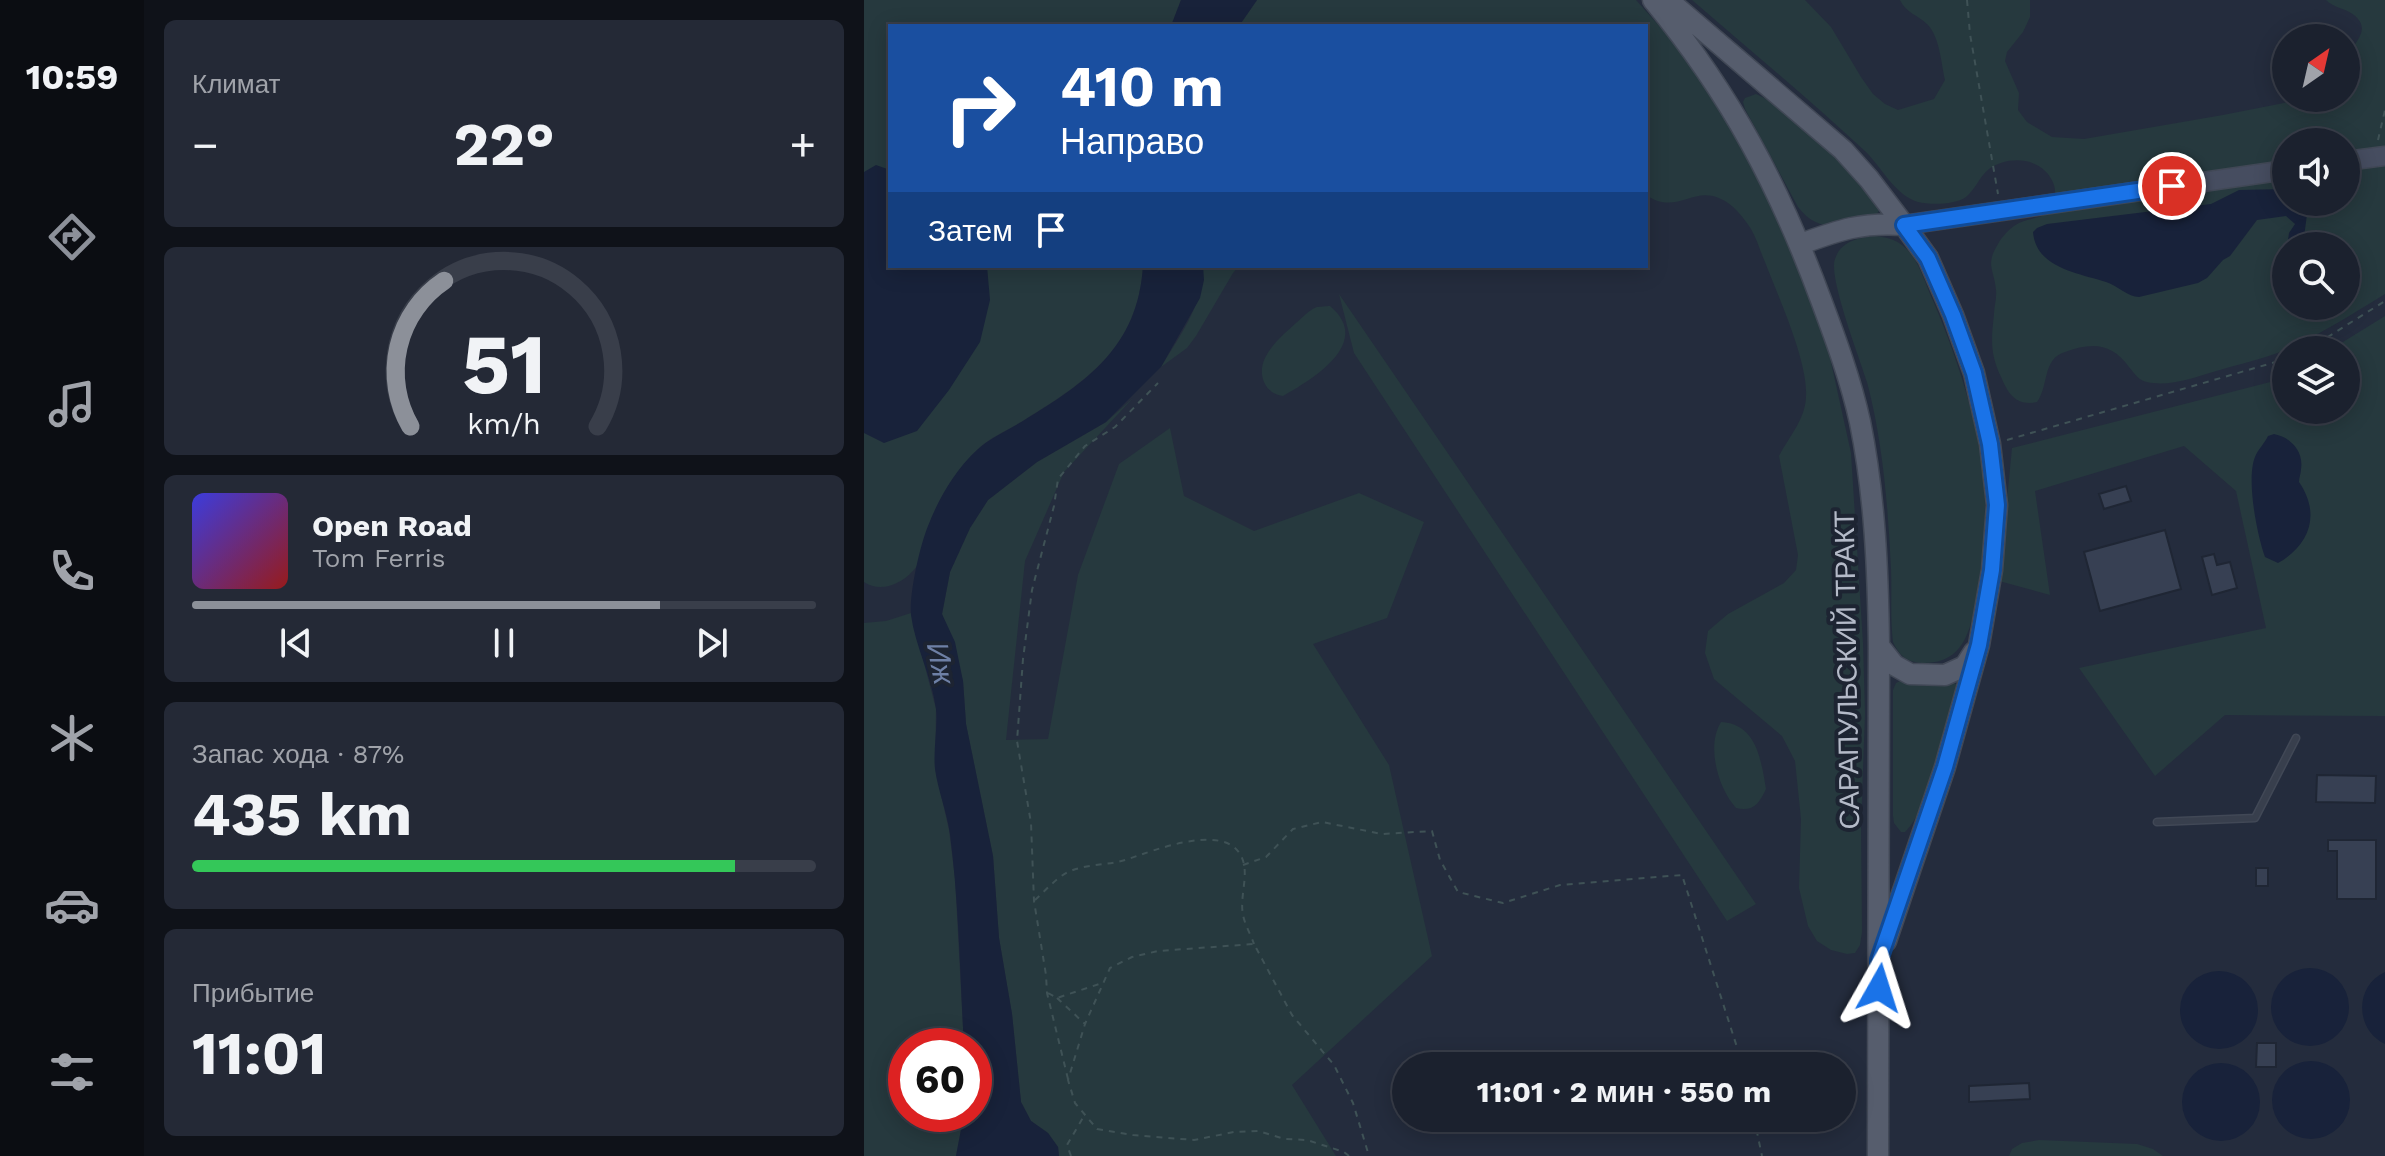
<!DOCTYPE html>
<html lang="ru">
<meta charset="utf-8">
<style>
:root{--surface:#1b212e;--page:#242936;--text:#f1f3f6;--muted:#a0a3aa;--line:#393e4a;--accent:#8c9099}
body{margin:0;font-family:"Work Sans",sans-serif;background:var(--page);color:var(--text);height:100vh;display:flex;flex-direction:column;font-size:30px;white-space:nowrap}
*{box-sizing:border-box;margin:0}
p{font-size:26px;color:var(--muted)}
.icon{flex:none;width:44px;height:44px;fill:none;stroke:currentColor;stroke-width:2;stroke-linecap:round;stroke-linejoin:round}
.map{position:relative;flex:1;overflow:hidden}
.side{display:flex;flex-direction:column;gap:20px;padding:20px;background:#0f1219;width:720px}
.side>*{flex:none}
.banner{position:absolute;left:24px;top:24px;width:760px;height:244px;border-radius:0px;box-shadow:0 4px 20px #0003,0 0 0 2px var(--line);background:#1a4fa0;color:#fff;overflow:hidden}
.needle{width:52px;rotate:34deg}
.controls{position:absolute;left:1408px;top:24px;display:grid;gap:16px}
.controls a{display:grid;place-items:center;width:88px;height:88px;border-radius:50%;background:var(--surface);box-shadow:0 4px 20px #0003,0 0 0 2px var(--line);font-size:40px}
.speed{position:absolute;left:24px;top:1028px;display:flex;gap:16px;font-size:40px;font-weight:700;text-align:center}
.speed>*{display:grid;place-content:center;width:104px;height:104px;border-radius:50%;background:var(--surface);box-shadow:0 4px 20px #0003,0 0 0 2px var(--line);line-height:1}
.speed .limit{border:12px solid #d22;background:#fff;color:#111}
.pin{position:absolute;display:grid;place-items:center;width:68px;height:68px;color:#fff;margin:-34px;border:4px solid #fff;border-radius:50%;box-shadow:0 2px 8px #0007}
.me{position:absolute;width:88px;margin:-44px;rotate:6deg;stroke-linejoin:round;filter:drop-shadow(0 0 6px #0008)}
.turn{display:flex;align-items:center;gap:28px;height:168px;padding:0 40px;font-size:36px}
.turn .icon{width:104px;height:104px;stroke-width:2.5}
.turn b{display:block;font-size:56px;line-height:68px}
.then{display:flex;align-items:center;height:76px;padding:0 40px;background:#0003;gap:16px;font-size:30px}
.big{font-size:60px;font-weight:700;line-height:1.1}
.side .tile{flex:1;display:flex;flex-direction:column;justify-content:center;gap:12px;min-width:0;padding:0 28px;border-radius:12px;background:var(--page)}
.side .dial{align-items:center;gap:0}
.dial svg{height:208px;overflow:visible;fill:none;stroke:var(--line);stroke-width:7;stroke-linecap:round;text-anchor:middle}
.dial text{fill:var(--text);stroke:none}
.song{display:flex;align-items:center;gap:24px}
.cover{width:96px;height:96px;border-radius:12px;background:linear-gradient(135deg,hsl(240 70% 55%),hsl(0 70% 35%))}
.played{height:8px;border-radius:4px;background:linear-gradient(90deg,var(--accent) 75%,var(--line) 75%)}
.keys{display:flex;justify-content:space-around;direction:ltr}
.heat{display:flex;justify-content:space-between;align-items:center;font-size:44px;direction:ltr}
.charge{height:12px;border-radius:6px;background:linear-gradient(90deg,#34c759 87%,var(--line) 0)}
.trip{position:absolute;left:528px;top:1052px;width:464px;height:80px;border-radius:40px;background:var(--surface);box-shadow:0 4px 20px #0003,0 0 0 2px var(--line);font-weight:700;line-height:80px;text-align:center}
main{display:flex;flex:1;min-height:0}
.tabs{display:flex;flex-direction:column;width:144px;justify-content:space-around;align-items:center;background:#0b0d12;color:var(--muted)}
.tabs .icon{width:56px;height:56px}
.tabs .current{color:var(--accent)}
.tabs b{font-size:36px;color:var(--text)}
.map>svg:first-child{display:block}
.green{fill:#26393e;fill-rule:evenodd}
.water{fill:#18223a}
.building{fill:#374053;stroke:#1f2634;stroke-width:2}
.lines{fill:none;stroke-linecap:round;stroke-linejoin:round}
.lane-casing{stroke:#414856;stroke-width:9}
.secondary-casing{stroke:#414856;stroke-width:21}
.primary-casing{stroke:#414856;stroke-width:23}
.path{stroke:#3f5256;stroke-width:2;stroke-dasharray:6 6;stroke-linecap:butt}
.lane{stroke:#383f4d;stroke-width:6}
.secondary{stroke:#464d60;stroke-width:18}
.primary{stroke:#565d6d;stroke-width:20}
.route-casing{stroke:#114b97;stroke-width:20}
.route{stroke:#1a73e8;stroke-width:14}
.labels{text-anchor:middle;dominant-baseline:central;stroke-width:8;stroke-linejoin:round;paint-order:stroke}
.street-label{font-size:28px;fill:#b4bac8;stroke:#1d2432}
.water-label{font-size:30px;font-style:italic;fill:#6e80a6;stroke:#1d2432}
</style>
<main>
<nav class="tabs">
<b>10:59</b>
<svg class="icon current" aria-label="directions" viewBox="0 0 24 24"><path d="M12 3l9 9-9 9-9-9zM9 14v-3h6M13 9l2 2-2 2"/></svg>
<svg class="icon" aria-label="music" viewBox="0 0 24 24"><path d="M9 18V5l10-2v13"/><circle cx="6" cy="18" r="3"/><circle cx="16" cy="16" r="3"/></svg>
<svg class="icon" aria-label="phone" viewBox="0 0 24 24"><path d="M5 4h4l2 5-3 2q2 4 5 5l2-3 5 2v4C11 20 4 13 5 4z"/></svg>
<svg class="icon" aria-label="climate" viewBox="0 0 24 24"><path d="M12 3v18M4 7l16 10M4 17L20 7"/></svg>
<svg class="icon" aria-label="car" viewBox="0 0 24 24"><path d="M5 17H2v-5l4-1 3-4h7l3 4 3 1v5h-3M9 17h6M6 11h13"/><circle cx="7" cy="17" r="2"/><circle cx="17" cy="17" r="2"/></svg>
<svg class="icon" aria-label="filters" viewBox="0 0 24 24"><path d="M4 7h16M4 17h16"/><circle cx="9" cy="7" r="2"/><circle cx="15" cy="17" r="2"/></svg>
</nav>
<section class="side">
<div class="tile"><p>Климат</p>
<div class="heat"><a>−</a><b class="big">22°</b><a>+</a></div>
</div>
<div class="tile dial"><svg viewBox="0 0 100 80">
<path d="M14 69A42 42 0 1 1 86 69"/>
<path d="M14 69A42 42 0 0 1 27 13" stroke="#8c9099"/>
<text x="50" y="56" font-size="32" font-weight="700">51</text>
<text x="50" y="72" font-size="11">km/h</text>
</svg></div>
<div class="tile">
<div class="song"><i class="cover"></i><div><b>Open Road</b><p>Tom Ferris</p></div></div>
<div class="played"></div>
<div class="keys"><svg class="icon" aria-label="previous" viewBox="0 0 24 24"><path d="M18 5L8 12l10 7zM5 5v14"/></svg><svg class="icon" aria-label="pause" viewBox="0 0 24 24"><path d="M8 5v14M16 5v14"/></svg><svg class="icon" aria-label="next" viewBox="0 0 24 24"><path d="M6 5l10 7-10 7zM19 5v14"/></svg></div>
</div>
<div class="tile"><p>Запас хода · 87%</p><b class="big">435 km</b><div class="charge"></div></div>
<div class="tile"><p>Прибытие</p><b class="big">11:01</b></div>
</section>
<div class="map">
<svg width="1521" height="1156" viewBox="0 0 1521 1156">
<rect width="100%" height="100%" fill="#242c3d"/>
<path class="green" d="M0,0H317L307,26H26V266H279C274,346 225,380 162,419C147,429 128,436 115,448C108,455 101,464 95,471C82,487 69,511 63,531C60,541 59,557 53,566C41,583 17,594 0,582Z
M393,0H772L807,39L849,98L904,197L952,306L967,362L987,453L999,643L1001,713L997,827L998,932L996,945L991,953L983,954L967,950L953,941L944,926L935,888L937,819L931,761L918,736L850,679L841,653L844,631L864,614L920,583L932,570L934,555L915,456C925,437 942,418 942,396C944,361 914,296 901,262C896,251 893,239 887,229C880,218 869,204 857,199C829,185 813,216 782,195V26H375Z
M828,0H941L967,27L997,77L1009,94L1021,104L1034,110L1070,99L1081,80C1077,63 1076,38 1064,25C1054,15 1042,13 1036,0H1166V17L1159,32L1143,52L1141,61L1155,93L1154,110L1163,122L1188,137L1220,139L1359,115L1420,103L1432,98H1482C1482,89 1479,68 1482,59C1486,46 1510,31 1490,15C1481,8 1470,8 1462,0H1521V294C1490,313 1459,333 1425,348C1402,359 1374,364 1349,372C1329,378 1305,387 1283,382C1275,381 1270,373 1265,367C1248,343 1228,342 1201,352C1178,359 1185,386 1173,402C1154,406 1145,396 1138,379C1126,355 1127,341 1130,314C1130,307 1133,298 1132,290C1130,269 1121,265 1134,244C1138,236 1147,227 1155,223C1169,216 1184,220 1189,203C1191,196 1192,192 1190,185C1181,158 1146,154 1125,169C1115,177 1111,190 1102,197C1091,205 1066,205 1054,202C1031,195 1018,168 1002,152C946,100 886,50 828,0ZM1422,142H1482V202H1422ZM1422,246H1482V306H1422Z
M892,94C933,111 985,172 1014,206L1015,211L1012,215C984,227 955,235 934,207L881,109L879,102L881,98Z
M1010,236C1051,238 1055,270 1070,303C1095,361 1122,445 1121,508C1121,539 1117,569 1112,599C1107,630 1099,663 1061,663C1044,663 1036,657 1029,642C1026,618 1028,593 1027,569C1024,506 1019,443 1003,382C996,359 964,277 971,259C977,241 994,238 1010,236Z
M339,266H375L369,273L332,336L323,348L297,367C315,337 341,302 339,266Z
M475,294L892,904L863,921L490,353Z
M466,306C509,342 451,378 419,396C410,394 404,391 400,382C390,358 417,337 432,323C438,318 445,310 453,307C455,307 463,306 466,306Z
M1521,316V716L1361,715L1291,776L1215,668L1402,628L1372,491L1320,446L1171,491L1186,595L1135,581L1148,448L1422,378V410H1482V350H1466Z
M269,398L200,472L161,561L142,740L184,739L214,575L255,464L306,428L320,496L390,531L495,493L560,522L523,618L449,644L525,765L568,956L428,1085L472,1156H195L194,1147L184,1133L167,1121L157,1102L148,1014L135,938L129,856L102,724L99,681L78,614L86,572L106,528L124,500L173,462L242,422Z
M47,613L72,709L71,768L85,830L91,878L100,1046H42V1114H100L92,1156H0V623L22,621Z
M1038,680L1084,681L1094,685C1084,721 1066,809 1041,832H1037L1030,823L1029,816V690L1032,683Z
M857,722C893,724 897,760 902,789C895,804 889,812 872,808C854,788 842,746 857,722Z
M1175,1140L1273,1144L1289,1149L1299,1156H1145L1148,1149L1158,1143Z"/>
<path class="water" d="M317,0H393L375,26H307Z
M12,165L26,170V266H123L126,300L116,342L85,390L53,431L20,443L0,433V172Z
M1422,189V202H1438L1444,207L1440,237L1434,245L1424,240L1425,233L1431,224L1422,216L1393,220L1366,256L1359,260L1343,278L1334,283L1275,297C1264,297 1254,286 1242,282C1214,273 1172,268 1169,232L1173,228L1183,224L1347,204L1375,190Z
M279,266H339L340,280L336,298L297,367L242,422L173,462L124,500L106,528L86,572L78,614L91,642L99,681L102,724L129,856L135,938L148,1014L157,1102L167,1121L184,1133L194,1147L195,1156H92L100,1114H110V1046H100C96,976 95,904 86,834C83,812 74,791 71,769C69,749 74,728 72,709C68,677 51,646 47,615C45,594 56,545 64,526C75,498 91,470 113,450C126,438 144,430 159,421C223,382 274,347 279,266Z
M1410,434C1426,437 1440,451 1437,469C1437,473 1435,478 1435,482C1457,514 1446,545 1414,563L1401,557C1393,535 1382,479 1391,457C1394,449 1401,443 1404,436Z
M1407 1007a39 39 0 1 1 78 0a39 39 0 1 1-78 0Z
M1316 1010a39 39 0 1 1 78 0a39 39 0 1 1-78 0Z
M1521,972V1044C1491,1030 1490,986 1521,972Z
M1408 1100a39 39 0 1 1 78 0a39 39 0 1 1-78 0Z
M1318 1102a39 39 0 1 1 78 0a39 39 0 1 1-78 0Z"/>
<path class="building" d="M1262,486L1267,501L1240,509L1235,494Z
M1301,530L1317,589L1236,611L1220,552Z
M1350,554L1353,565L1366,562L1373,588L1348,595L1338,557Z
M1453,775L1512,776L1511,803L1452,802Z
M1464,840H1512V899H1473V851H1464Z
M1392,868H1404V886H1392Z
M1393,1043H1412V1067H1392Z
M1165,1083L1166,1099L1105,1102V1086Z"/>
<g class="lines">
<defs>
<path id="lane" d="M1293,822L1391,818L1432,738"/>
<path id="secondary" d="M1482,161L1521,156
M1040,225L1422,170"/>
<path id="primary" d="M789,0C867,95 915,186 957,300C972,340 987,381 996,422C1011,496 1014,571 1015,646L1014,1156
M804,0L979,150L1005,179L1040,225L1064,258L1089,315L1110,373L1126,444L1133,505L1128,570L1115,645L1081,767L1022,941
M937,244C975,230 998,222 1040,225
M1015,646L1030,665L1046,674L1081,675L1101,666L1110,652"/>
</defs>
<use href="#lane" class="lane-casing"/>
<use href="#secondary" class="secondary-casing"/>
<use href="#primary" class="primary-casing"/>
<path class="path" d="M1103,0L1106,34L1134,194
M1514,140L1521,110
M1443,350L1521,301
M1143,440L1422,359
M379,865L402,857L429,829L458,822L518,834L568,831L576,860L594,892L639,903L696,885L818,875L879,1066
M171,900C181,891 192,878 204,872C225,863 244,866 264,859C289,851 357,823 376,854C387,872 375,895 379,915C381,925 387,935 390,944
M184,993L193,998L238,983
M193,998L221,1024
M204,1079L183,993L182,975L170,901L167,823L153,741L159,659L168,590L190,506L194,479L221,446L251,427L294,383
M890,1118L898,1156
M207,1156L203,1145L220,1116
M485,1156L480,1152L443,1140L421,1139L394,1131L370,1132L330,1140L269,1135L233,1129L211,1103L204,1080L221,1024L246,968L268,957L294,951L390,944L428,1015L470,1065L489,1103L505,1156"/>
<use href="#lane" class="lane"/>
<use href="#secondary" class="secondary"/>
<use href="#primary" class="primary"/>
</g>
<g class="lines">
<defs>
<path id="route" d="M1015,988V960L1081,767L1115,645L1128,570L1133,505L1126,444L1110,373L1089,315L1064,258L1040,225L1308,186"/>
</defs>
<use href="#route" class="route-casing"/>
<use href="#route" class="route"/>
</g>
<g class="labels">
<g class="street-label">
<text transform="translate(983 670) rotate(-91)">САРАПУЛЬСКИЙ ТРАКТ</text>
</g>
<g class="water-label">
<text transform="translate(77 663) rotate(79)">Иж</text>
</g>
</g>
</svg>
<div class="controls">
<a><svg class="needle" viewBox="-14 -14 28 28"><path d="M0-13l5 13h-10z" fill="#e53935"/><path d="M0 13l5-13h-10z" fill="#a0a3aa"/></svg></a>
<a><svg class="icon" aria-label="sound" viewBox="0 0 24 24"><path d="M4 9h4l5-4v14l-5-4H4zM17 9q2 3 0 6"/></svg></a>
<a><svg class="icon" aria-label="search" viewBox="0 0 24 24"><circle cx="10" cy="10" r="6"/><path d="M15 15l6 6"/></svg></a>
<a><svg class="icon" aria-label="layers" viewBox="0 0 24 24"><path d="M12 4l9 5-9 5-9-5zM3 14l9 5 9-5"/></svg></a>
</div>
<div class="speed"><div class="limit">60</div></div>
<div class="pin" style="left:1308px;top:186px;background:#d93025"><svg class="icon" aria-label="arrive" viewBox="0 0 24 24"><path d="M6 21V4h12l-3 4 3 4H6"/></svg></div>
<svg class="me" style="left:1015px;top:988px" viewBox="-20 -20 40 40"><path d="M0-17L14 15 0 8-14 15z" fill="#1a73e8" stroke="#fff" stroke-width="4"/></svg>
<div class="trip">11:01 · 2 мин · 550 m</div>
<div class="banner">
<div class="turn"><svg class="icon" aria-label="right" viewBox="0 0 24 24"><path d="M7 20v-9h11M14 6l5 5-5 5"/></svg><div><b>410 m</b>Направо</div></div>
<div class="then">Затем<svg class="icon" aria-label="arrive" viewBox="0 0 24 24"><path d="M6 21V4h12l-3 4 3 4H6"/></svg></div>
</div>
</div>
</main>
